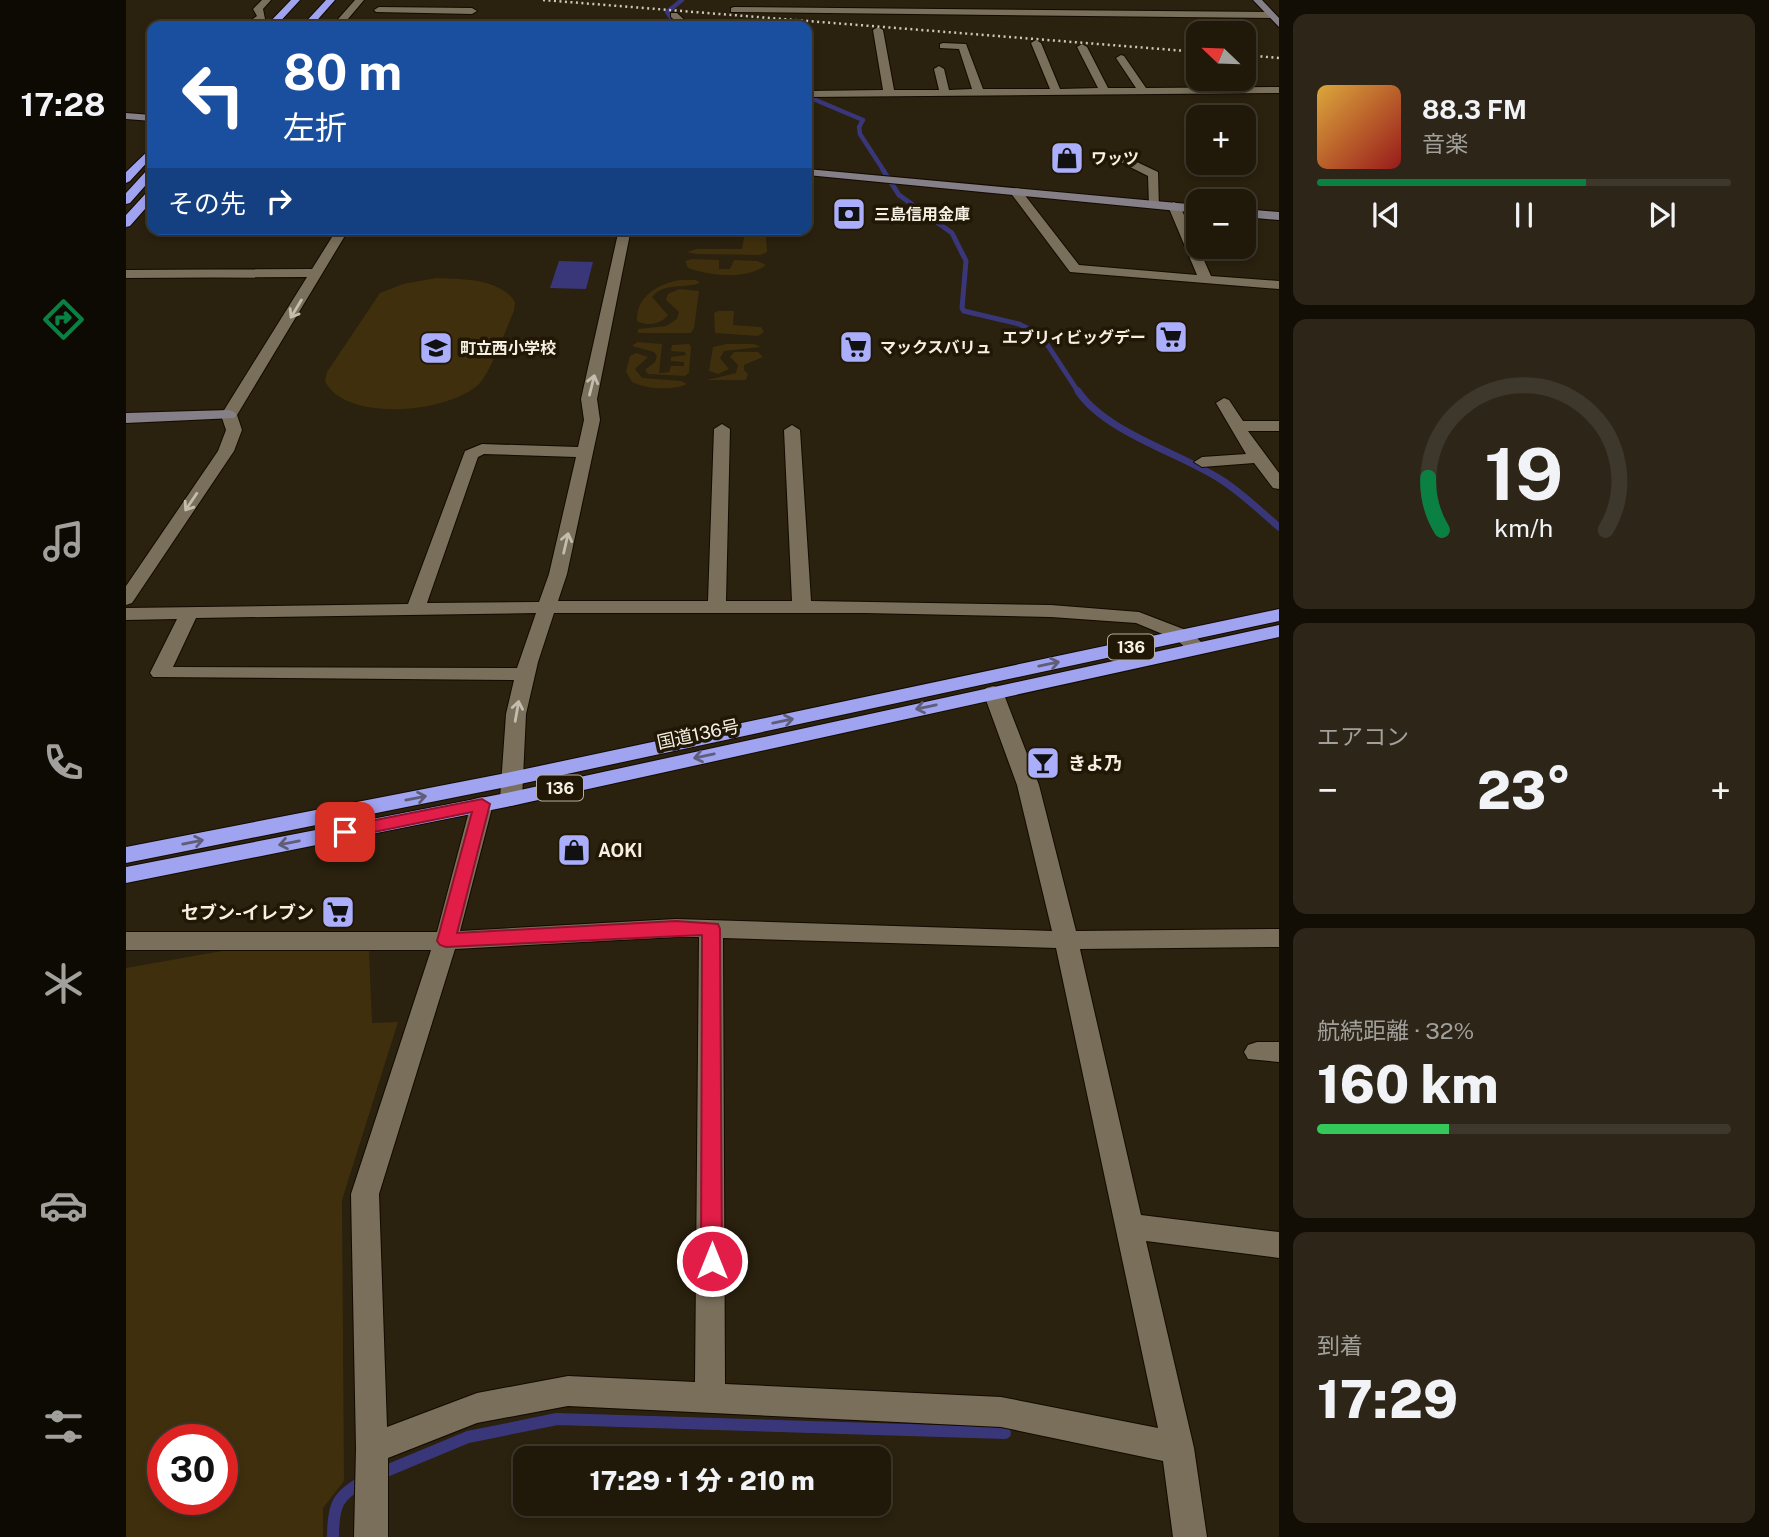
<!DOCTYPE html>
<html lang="ja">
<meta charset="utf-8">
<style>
:root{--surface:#20190a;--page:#2d2618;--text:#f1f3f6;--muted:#a2a09c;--line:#3d382b;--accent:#0b8043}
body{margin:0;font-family:"Public Sans","Noto Sans JP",sans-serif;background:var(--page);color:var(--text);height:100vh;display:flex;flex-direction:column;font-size:26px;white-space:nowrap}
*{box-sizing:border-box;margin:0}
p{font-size:23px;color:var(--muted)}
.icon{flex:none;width:38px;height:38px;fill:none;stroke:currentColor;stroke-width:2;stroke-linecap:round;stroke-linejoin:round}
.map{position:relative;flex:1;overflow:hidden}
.details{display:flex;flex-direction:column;gap:14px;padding:14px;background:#120e06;width:490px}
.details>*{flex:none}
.guide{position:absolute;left:21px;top:21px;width:665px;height:214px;border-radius:14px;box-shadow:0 4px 10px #0003,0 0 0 2px var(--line);background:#1a4fa0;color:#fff;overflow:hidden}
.needle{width:46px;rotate:293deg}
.tools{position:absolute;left:1060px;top:21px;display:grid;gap:14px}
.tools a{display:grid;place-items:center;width:70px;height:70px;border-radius:14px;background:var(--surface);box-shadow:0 4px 10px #0003,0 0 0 2px var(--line);font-size:35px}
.speed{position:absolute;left:21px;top:1424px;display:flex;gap:14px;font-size:35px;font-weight:700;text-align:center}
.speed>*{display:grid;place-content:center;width:91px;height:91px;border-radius:50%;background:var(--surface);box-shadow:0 4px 10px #0003,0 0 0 2px var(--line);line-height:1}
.speed .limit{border:10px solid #d22;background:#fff;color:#111}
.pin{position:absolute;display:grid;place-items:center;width:60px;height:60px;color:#fff;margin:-30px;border-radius:14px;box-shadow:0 4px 10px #0006}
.me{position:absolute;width:77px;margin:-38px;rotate:0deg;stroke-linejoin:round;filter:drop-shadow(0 0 5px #0008)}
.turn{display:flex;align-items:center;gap:24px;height:147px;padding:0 21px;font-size:32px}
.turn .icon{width:91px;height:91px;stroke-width:2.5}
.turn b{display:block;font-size:49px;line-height:60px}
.then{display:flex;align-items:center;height:66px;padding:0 21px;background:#0003;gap:14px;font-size:26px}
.big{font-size:52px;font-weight:800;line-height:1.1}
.details .tile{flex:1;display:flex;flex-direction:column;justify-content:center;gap:10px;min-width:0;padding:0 24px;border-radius:14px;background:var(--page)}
.details .dial{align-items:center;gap:0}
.dial svg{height:182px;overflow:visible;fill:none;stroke:var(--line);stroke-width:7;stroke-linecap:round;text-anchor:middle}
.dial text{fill:var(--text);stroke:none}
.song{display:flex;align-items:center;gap:21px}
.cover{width:84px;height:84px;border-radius:10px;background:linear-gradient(135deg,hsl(40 70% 55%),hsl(0 70% 35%))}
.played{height:7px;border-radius:4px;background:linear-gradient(90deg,var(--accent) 65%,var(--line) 65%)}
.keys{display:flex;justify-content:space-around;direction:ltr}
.heat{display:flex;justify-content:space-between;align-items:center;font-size:38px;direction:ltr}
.charge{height:10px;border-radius:5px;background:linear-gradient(90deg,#34c759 32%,var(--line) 0)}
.trip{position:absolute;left:387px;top:1446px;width:378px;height:70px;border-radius:14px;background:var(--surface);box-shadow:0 4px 10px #0003,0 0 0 2px var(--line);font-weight:800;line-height:70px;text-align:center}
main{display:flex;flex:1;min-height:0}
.tab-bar{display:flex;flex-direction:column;width:126px;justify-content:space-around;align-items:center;background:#0d0a04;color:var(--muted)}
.tab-bar .icon{width:49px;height:49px}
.tab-bar .current{color:var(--accent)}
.tab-bar b{font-size:32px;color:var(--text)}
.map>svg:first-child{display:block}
.green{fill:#3f2f0d;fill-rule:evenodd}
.water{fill:#39377a}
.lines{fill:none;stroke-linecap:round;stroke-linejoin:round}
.stream-far3{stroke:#39377a;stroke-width:4.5}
.stream-far2{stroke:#39377a;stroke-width:5}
.stream-far1{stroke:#39377a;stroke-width:7}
.stream{stroke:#39377a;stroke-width:12}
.street-casing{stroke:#130a00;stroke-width:2}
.secondary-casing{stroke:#130a00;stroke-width:2}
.highway-casing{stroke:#130a00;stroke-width:2}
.street{fill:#7a6f5a;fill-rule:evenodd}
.secondary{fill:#857f87;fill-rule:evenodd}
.highway{fill:#9fa3f0;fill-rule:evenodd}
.rail{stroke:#cfc8bb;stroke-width:2.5;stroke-dasharray:2 3.5;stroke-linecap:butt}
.oneway{stroke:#c4bcad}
.oneway2{stroke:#605d7a}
.route{fill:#e11d48;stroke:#92132f;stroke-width:2}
.labels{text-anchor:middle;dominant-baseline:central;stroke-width:7;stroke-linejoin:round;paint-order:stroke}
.far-poi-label{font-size:16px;font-weight:bold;fill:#f6f0e4;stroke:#211705;text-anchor:start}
.shield{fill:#211705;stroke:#b6afa1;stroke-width:2}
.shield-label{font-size:16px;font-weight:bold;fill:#f6f0e4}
.street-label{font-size:18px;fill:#f6f0e4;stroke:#211705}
.poi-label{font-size:18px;font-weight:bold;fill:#f6f0e4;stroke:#211705;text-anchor:start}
</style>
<main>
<nav class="tab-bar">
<b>17:28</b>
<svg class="icon current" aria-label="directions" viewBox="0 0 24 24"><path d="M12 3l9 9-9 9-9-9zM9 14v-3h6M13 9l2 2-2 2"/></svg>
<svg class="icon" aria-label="music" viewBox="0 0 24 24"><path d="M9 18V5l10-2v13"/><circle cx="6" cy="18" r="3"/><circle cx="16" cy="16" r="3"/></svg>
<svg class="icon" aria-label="phone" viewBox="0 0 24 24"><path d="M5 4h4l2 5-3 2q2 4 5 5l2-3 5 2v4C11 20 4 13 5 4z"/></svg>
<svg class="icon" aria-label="climate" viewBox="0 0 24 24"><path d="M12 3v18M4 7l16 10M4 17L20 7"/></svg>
<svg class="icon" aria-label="car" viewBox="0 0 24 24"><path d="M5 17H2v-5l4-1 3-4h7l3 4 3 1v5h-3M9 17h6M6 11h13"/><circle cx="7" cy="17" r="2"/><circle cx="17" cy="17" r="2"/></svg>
<svg class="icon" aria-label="filters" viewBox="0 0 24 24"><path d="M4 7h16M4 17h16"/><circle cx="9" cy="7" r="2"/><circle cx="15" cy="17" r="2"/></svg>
</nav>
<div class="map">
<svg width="1153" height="1537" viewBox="0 0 1153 1537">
<rect width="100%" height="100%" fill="#2a210e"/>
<path class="green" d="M621,235L640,237L641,252L634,255L570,254L561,252L570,249H616L618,237Z
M566,259L593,260V269H604L608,260L631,261L640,265C621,280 583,276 562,268L559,261Z
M310,278C335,279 374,278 389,302L388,311C380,328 365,372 353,384C323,413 219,423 199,381L201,372L254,293L277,284Z
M554,280H570L574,283C558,289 538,282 526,297L542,315C535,324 522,327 511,321C510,296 532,284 554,280Z
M553,289L573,291L568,328L565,333H512V329L540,326L551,319L553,312L540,300L542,294Z
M592,311H608L607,325L635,327L638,332L632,336L589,333L588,313Z
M511,342L536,344L533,373L543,372L545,366H558V362L545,361V357L560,355L559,352L545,351L546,345L563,344L565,347L563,373L559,376L522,374L519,370L529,362L531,356L528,352L506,346Z
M628,344L635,347L598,351L594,358L603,369L592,374L583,371L587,347L600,344Z
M608,352H632L637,357L618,365V370L622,374L620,380H581L610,373L612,365L604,357Z
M510,353L522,357L509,369L516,378L555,381L561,384C547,391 520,389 506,382L500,372L504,356Z
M107,949L243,950L246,1023L272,1022L216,1200L218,1481L197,1508V1537H0V968ZM37,1440H96V1500H37Z"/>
<path class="water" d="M433,261L467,262L460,289L424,288Z"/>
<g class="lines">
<path class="stream-far3" d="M551,26L541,12L556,0
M685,98L737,120L733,127L734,134L758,171"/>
<path class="stream-far2" d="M757,170L773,195L826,233L840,261L836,308L838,311L893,324L915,335L953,393"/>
<path class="stream-far1" d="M952,391C979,432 1054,453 1094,479C1115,492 1134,511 1153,527"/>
<path class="stream" d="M253,1474L342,1437L431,1419L879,1433
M207,1537C207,1505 211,1495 240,1480"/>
<defs>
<path id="street" d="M136,0H145L137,9L139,19L128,26H117L131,16L127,9Z
M229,0H238L216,26H206Z
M253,7L346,8L351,11L346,14L250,12L248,10Z
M608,7L1145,12L1150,15L1145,18L605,12V8Z
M545,13H551L565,26H555L545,17Z
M752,27L757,30L768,90H813L808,69L813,66L818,69L823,90L846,89L833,49L814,48V44L817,43L840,44L857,89H924L905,43L910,40L915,43L934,89L972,88L951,47L956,44L961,47L982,88H1010L990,58L995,55L998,56L1020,88L1153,87V93L681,97V91L757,90L747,30Z
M986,154H994L1032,172L1033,208L1023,205L1022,176L986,158Z
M890,188L894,189L953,265L1071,275L1042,206L1048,202L1054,206L1085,276L1153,281V289L944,272L884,192Z
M211,229H223L111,415L116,430L108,451L6,603L0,605V586L92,451L100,430L95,415L181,277L0,278V270L186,269Z
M493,229H505L471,399L474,420L441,574L432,601H582L588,429L596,424L604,429L600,601H666L658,430L666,425L674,430L685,601L925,605L1013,612L1065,632L1082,649L1079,653H1065L1051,640L1010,623L925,617L738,613H428L412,662L400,714L396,799L393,804L385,806L377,804L374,799L380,714L388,680L27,677L24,673L51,619L0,620V608L282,604L339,451L356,444L452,447L458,420L455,399ZM358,454L450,457L423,574L413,602L301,603L352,457ZM410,613L391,668L47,667L70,618Z
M1098,398L1103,400L1117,421H1153V431H1122L1153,473V489L1147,488L1128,463L1076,467L1068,462L1076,457L1120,454L1090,403Z
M867,686L874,688L877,692L913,785L950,931L1153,929V947L954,949L1015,1215L1153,1232V1258L1020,1241L1068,1448L1081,1537H1047L1037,1461L875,1427L442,1406L351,1423L262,1458V1537H228L230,1448L225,1194L305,950H0V932H311L345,804L348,799L356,797L364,799L367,804L334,931L550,919L926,931L891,785L857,692L860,688ZM550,937H573L569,1382L442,1376L351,1393L261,1427L253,1194L329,949ZM597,938L930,948L1032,1428L875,1397L599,1384Z
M1131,1042H1153V1062L1122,1059L1118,1052L1122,1045Z"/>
<path id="secondary" d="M1127,0H1136L1153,18V27Z
M0,113L26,115V121L0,119Z
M681,169L1073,205V213L681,175Z
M1118,209L1153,212V220L1118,217Z
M103,410L108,412L111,415L108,418L0,423V413Z"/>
<path id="highway" d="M165,0H174L150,26H140Z
M200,0H209L186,26H176Z
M26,147V157L4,181L0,183V172Z
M26,168V178L4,203L0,204V193L22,169Z
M26,190V201L4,226L0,227V215L22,191Z
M1153,609V621L385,786L0,863V847L385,772Z
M1153,625V637L385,806L0,883V867L385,792Z"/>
</defs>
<use href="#street" class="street-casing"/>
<use href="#secondary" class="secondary-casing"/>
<use href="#highway" class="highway-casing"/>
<use href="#street" class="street"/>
<use href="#secondary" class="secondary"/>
<use href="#highway" class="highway"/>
<path class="rail" d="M417,0L1073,52
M1118,55L1153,58"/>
</g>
<defs><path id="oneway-shaft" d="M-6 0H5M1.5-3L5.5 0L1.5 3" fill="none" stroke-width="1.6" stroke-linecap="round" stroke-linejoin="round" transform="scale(1.75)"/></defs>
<g class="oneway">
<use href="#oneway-shaft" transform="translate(170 309) rotate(121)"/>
<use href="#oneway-shaft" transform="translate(466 385) rotate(-76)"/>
<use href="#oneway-shaft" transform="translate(65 502) rotate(124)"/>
<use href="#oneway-shaft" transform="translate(440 543) rotate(-77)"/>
<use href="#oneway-shaft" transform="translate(391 711) rotate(-80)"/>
</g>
<g class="oneway2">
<use href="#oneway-shaft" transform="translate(923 664) rotate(-12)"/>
<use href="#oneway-shaft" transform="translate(800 707) rotate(168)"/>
<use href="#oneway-shaft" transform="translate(657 721) rotate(-12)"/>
<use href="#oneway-shaft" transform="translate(578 756) rotate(168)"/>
<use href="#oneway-shaft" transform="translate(290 798) rotate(-11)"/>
<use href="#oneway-shaft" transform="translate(67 842) rotate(-11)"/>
<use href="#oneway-shaft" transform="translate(163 843) rotate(169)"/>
</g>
<path class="route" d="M356,799L364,804L331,933L550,921L592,924L594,929L596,1261L593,1268L586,1270L578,1268L575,1261L576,935L320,947L314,945L311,941L346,812L219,838L211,832L219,826Z"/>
<defs>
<symbol id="shop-square" viewBox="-11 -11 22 22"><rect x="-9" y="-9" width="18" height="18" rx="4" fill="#abaffb" stroke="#211705"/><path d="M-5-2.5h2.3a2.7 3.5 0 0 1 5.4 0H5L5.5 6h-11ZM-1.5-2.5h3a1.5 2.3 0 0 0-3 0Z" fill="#111"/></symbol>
<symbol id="bank-square" viewBox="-11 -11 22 22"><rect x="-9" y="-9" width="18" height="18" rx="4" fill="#abaffb" stroke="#211705"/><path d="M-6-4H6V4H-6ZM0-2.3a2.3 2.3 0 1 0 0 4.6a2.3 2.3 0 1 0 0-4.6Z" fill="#111"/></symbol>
<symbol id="supermarket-square" viewBox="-11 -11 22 22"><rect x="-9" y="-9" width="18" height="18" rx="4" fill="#abaffb" stroke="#211705"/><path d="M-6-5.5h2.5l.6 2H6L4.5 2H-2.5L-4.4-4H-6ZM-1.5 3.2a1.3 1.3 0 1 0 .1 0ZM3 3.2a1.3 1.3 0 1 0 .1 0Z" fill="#111"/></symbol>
<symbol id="school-square" viewBox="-11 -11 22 22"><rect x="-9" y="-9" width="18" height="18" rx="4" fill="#abaffb" stroke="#211705"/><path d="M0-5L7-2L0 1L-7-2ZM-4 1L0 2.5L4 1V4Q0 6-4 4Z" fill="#111"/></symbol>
<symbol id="bar-square" viewBox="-11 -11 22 22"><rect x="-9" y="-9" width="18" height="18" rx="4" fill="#abaffb" stroke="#211705"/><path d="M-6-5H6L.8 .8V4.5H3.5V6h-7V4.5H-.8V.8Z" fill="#111"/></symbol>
</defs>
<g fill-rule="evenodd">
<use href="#shop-square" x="922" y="139" width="38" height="38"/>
<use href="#bank-square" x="704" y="195" width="38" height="38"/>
<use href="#supermarket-square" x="1026" y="318" width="38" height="38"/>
<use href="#supermarket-square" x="711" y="328" width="38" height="38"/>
<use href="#school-square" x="291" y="329" width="38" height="38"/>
<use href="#bar-square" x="898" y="744" width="38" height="38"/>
<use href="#shop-square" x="429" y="831" width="38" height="38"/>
<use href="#supermarket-square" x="193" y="893" width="38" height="38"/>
</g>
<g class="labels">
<g class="far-poi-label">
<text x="965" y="158">ワッツ</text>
<text x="748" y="214">三島信用金庫</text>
<text x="1020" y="337" text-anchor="end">エブリィビッグデー</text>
<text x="754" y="347">マックスバリュ</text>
<text x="334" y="348">町立西小学校</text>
</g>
<g class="shield">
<rect x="982" y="634.5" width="46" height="25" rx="5"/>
<rect x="411" y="775.5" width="46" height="25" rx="5"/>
</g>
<g class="shield-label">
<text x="1005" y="647">136</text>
<text x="434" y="788">136</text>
</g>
<g class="street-label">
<text transform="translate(572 734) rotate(-12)">国道136号</text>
</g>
<g class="poi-label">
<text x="942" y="763">きよ乃</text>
<text x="472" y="850">AOKI</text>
<text x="188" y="912" text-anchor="end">セブン-イレブン</text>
</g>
</g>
</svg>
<div class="tools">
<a><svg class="needle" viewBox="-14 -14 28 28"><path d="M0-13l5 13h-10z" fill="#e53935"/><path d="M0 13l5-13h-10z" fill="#a2a09c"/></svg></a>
<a>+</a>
<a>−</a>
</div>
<div class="speed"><div class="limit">30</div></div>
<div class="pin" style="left:219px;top:832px;background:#d93025"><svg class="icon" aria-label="arrive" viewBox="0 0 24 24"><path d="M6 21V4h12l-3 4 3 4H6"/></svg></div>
<svg class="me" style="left:586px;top:1261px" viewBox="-20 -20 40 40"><circle r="17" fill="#e11d48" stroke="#fff" stroke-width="3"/><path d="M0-11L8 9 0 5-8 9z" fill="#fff"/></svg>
<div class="trip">17:29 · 1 分 · 210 m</div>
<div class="guide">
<div class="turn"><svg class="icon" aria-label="left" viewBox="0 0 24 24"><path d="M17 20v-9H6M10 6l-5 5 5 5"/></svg><div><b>80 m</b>左折</div></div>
<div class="then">その先<svg class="icon" aria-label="right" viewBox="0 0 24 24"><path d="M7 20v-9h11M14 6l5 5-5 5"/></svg></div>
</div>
</div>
<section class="details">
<div class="tile">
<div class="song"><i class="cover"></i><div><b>88.3 FM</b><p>音楽</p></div></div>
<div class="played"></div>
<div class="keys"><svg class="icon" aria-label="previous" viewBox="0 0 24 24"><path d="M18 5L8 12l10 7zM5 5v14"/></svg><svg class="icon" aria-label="pause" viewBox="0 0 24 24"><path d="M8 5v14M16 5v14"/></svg><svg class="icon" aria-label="next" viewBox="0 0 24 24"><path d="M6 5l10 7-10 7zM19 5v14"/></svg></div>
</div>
<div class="tile dial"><svg viewBox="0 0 100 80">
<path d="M14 69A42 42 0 1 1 86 69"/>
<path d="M14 69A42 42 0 0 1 8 46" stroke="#0b8043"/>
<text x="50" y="56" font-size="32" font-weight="700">19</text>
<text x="50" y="72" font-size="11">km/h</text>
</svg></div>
<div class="tile"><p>エアコン</p>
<div class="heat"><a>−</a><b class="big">23°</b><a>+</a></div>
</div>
<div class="tile"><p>航続距離 · 32%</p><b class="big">160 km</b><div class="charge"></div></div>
<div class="tile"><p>到着</p><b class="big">17:29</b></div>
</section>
</main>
